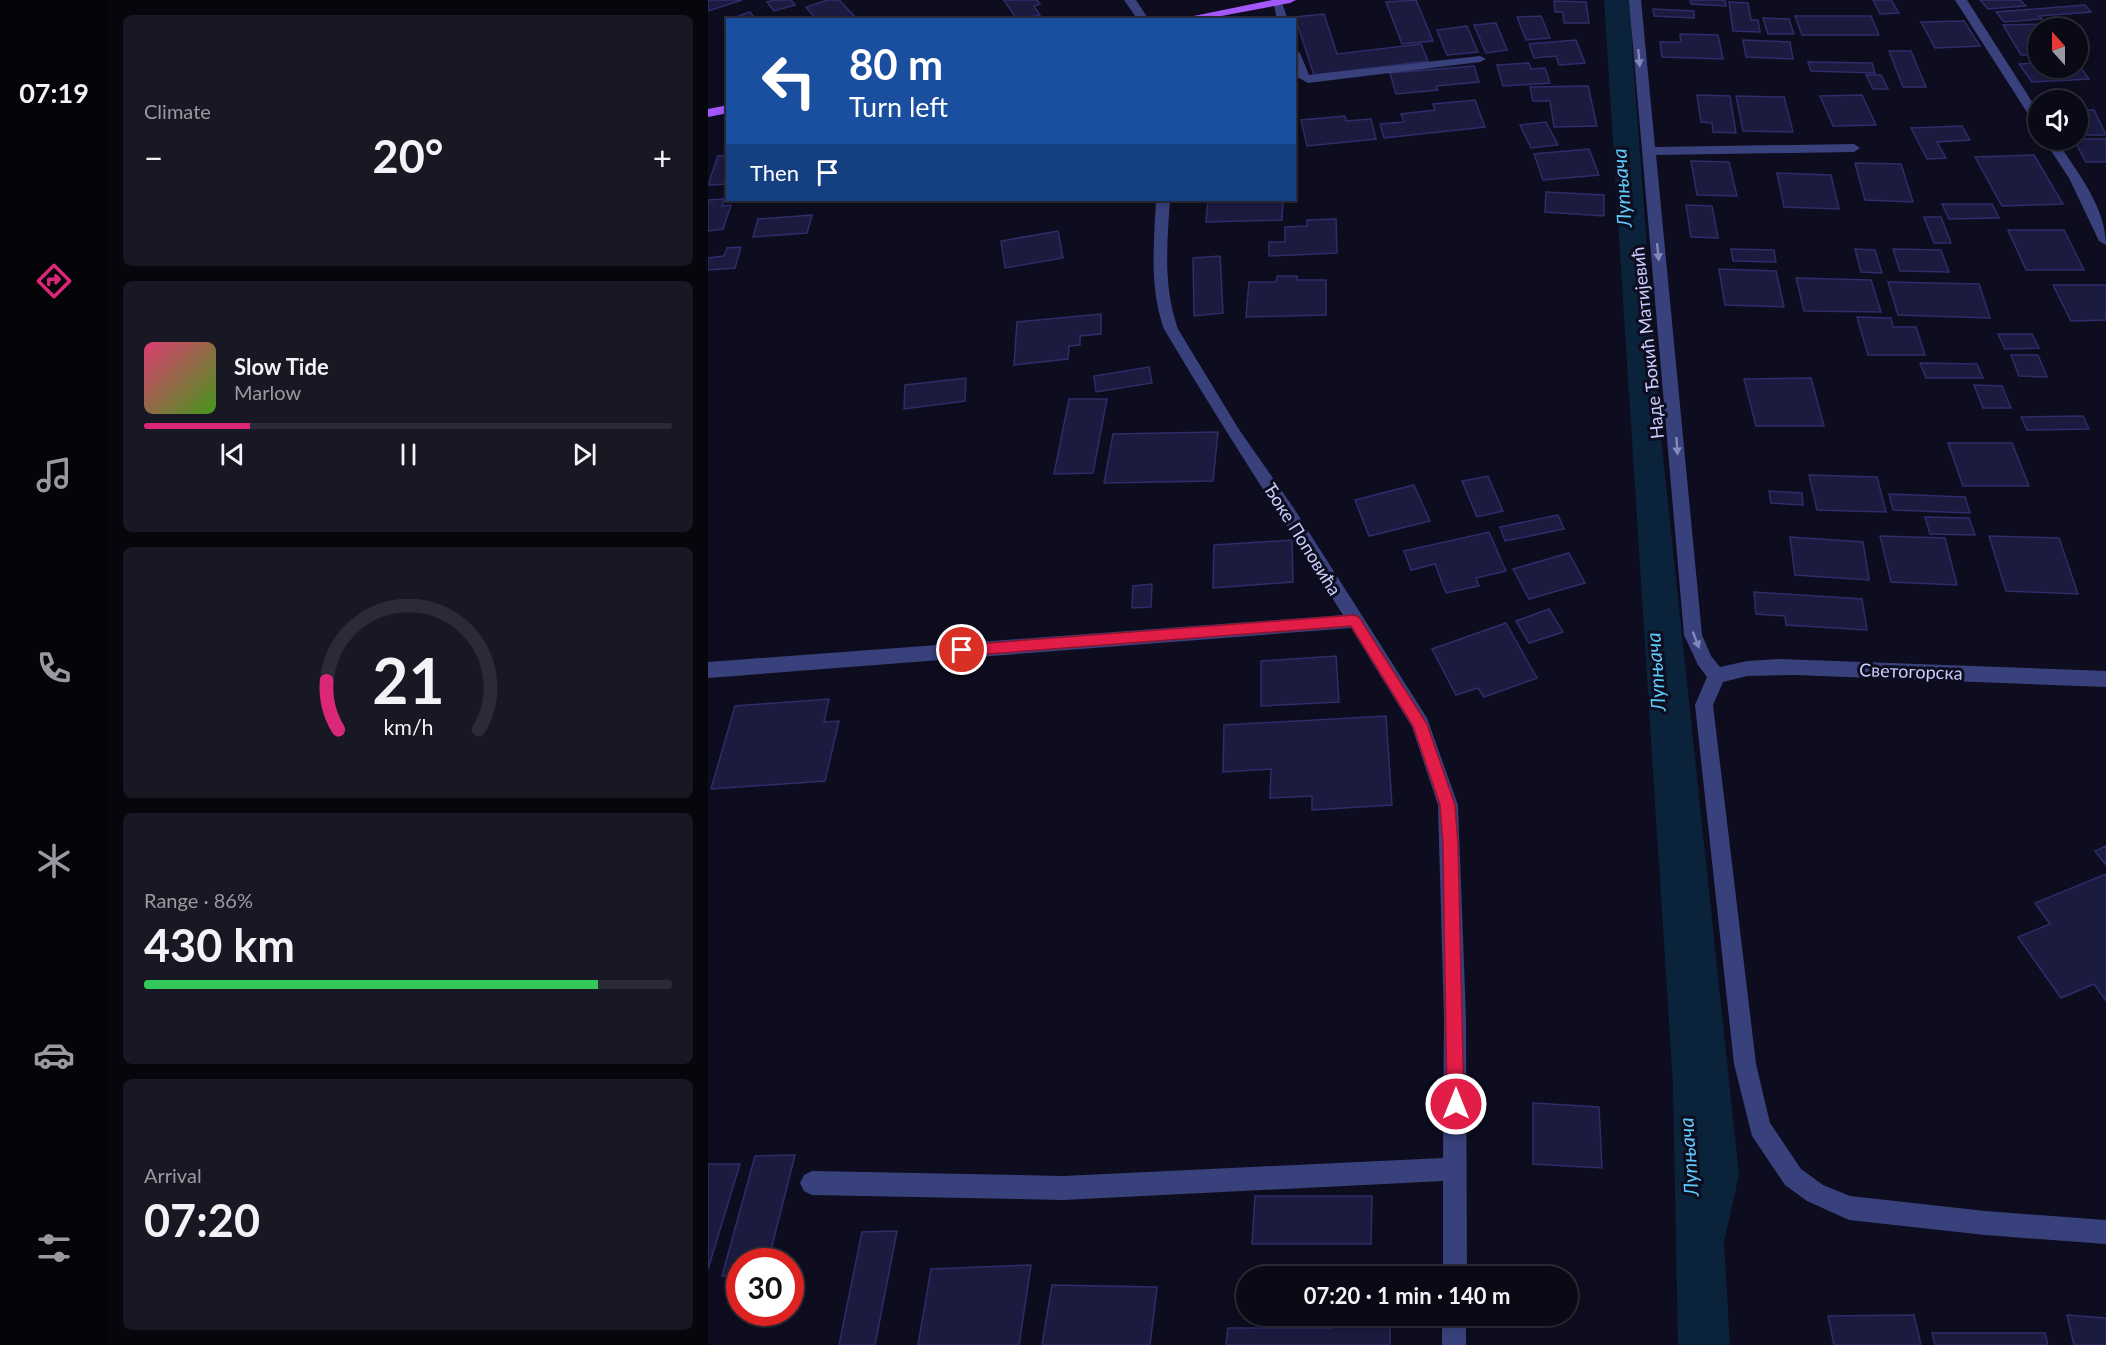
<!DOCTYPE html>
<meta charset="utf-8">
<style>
:root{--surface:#0a0a17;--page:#181824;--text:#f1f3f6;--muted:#999aa1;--line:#2a2b36;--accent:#db2777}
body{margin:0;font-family:Lato,sans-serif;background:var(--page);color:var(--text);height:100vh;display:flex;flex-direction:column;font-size:22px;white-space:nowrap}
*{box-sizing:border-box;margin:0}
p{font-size:20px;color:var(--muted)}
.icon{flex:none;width:33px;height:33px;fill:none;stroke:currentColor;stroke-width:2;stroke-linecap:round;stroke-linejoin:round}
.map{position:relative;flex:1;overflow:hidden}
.panel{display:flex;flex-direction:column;gap:15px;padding:15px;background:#06060d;width:600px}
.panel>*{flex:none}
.top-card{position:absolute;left:18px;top:18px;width:570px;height:183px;border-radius:0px;box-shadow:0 3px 9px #0003,0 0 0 2px var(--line);background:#1a4fa0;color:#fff;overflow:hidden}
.needle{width:39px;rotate:339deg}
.controls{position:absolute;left:1320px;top:18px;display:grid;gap:12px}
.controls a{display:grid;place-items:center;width:60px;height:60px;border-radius:50%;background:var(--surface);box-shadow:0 3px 9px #0003,0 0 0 2px var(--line);font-size:30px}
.speed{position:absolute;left:18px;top:1248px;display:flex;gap:12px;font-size:30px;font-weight:700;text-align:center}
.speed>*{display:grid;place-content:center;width:78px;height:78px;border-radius:50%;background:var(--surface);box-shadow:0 3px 9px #0003,0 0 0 2px var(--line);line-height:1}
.speed .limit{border:9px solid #d22;background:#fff;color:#111}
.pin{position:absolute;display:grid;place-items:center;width:51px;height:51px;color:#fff;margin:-26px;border:3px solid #fff;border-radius:50%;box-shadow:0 2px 6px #0007}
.me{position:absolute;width:66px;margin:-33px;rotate:0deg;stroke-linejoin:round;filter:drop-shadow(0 0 4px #0008)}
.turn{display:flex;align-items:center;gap:21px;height:126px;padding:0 24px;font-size:27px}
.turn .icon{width:78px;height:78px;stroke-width:2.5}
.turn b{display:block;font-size:42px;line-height:51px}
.then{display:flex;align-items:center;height:57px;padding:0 24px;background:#0003;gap:12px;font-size:22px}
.big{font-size:45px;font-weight:700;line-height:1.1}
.panel .widget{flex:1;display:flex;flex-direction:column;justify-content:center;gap:9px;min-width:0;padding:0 21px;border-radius:9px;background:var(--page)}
.panel .dial{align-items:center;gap:0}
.dial svg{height:156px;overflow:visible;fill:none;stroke:var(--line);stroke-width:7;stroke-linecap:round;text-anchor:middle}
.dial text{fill:var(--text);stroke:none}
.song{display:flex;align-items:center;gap:18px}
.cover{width:72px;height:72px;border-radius:9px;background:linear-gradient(135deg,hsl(340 70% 55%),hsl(100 70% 35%))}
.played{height:6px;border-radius:3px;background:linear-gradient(90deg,var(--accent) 20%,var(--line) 20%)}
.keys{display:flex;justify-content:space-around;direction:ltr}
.heat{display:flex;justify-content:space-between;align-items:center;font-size:33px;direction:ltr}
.charge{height:9px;border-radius:4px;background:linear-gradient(90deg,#34c759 86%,var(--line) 0)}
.trip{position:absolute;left:528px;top:1266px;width:342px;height:60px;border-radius:30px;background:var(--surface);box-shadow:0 3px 9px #0003,0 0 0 2px var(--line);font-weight:700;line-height:60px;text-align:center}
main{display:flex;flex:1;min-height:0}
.tabs{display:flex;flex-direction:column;width:108px;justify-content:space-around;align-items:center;background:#040409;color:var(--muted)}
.tabs .icon{width:42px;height:42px}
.tabs .selected{color:var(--accent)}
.tabs b{font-size:27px;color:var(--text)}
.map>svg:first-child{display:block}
.water{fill:#0a233a}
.building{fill:#1b1a3f;stroke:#2f2c6a;stroke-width:1.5}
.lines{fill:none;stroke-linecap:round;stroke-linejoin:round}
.minor{fill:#39417c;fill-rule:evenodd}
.major{fill:#a457fa;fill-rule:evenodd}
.oneway{fill:#8288bc}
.route{fill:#e11d48;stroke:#92132f;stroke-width:1.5}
.labels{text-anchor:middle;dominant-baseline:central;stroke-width:6;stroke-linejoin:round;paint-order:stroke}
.street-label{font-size:18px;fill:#cccefd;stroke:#0d0d1f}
.water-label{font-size:20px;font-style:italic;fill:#5ecafa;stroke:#0d0d1f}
</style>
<main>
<nav class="tabs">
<b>07:19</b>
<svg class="icon selected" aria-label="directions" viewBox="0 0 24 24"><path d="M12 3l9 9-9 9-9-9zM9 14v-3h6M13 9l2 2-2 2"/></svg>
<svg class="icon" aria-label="music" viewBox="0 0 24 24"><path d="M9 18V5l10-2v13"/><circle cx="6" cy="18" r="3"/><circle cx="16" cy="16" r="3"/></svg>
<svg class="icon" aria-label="phone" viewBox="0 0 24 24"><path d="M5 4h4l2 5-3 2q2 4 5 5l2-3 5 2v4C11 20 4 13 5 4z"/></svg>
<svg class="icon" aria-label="climate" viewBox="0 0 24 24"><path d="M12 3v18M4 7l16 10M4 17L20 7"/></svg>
<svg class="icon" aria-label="car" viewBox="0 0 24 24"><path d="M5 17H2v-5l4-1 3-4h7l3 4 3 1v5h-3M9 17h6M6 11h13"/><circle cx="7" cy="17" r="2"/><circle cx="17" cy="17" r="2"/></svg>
<svg class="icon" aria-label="filters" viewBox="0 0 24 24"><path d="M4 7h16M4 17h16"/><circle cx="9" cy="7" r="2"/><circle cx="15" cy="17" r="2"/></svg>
</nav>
<section class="panel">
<div class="widget"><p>Climate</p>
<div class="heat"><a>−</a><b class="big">20°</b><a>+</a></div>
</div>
<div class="widget">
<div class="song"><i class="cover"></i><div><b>Slow Tide</b><p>Marlow</p></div></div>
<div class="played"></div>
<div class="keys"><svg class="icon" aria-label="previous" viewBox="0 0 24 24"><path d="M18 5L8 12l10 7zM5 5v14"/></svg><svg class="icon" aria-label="pause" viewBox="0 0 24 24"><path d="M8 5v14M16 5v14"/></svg><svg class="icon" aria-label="next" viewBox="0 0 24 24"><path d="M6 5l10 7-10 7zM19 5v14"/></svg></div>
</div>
<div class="widget dial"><svg viewBox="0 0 100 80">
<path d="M14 69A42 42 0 1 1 86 69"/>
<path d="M14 69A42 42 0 0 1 8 44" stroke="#db2777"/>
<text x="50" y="56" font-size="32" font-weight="700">21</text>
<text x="50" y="72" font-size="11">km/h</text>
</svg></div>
<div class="widget"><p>Range · 86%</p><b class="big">430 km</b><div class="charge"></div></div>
<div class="widget"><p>Arrival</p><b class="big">07:20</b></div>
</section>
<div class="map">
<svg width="1398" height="1345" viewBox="0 0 1398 1345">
<rect width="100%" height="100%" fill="#0d0d1f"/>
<path class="water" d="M896,0H924V47L953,437L1031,1175L1016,1242L1022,1345H970L965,1085Z"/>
<path class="building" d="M0,0H34L0,11Z
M67,0H83L87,5L66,11L59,2Z
M120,0H131L150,20H109L98,7Z
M296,0H329L332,4L326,6L332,15L309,20Z
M708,0L725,41L694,44L678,2Z
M982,0H1017L1018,6L983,4Z
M1165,0H1183L1191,13L1172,14Z
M1272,0H1312L1318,6L1280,9Z
M846,1L878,2L881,23H856L855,12H847Z
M1021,2L1040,3L1043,20H1050L1052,32L1025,31Z
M1377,5L1383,12L1331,16L1334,19L1296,22L1288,12Z
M945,9L986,11V18L946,16Z
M42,12L48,20H20Z
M616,14L629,54L713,44L720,61L606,75L587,17Z
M833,16L842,38L818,40L809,17Z
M1087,16H1163L1171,35H1094Z
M1055,18L1081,19L1086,34H1060Z
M1256,21L1272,46L1227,48L1213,22Z
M788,23L799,50L778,53L766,25Z
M1341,24L1343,28H1330V55H1313L1295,25Z
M759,26L770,52L739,55L729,30Z
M972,34L1010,35L1015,59L954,57L952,42H973Z
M868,40L877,63L851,65L848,56L826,58L821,44Z
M1035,40L1082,42L1085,59L1038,57Z
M1181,51H1203L1218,87H1195Z
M1100,62L1164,63L1167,73L1103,71Z
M821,63L823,69L837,68L842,83L795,86L789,65Z
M1330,63V68H1370V64L1381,79L1324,82L1311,64Z
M766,66L771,82L728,86L730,90L688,94L682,73Z
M1158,75H1173L1180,89H1165Z
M880,86L889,126L846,127L842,101H825L822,87Z
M989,95L1022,96L1028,133L1005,132L1004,123L993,122Z
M1154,95L1168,125L1125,126L1112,96Z
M1028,96L1076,97L1085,132L1035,131Z
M767,100L777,127L676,138L672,124L696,122L693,114L727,110L725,104Z
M1370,110H1386L1398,135H1370Z
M637,116L638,121L663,119L668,139L599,146L593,120Z
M838,122L850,145L823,148L812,125Z
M1254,126L1262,140L1229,142L1238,158L1219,159L1203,128Z
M1370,139H1398V162H1378L1366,140Z
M881,149L891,175L835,180L826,154Z
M20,155V184L0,185L10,156Z
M1326,155L1355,204L1294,206L1267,157Z
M983,161L1021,162L1029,196L989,195Z
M1147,163L1193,164L1205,202L1157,200Z
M1069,173L1123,175L1131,209L1076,207Z
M838,192L896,195V216L837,212Z
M16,199L14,206L23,205L15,229L0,231V200Z
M500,200H575L574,220L498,222Z
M1234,204H1284L1291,218L1241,219Z
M978,205L1004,206L1010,238L983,237Z
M104,215L99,233L45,237L50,219Z
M1216,217H1233L1243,243H1226Z
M628,219L629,253L561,256V242H577V227L599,226V220Z
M1300,230H1356L1376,270H1318Z
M350,231L355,258L297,268L293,241Z
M33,247L27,268L0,270V258L16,256L19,248Z
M1023,249L1066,250L1068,262L1025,261Z
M1147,249L1167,250L1174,273L1153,272Z
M1185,249L1233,250L1241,272L1192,271Z
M512,256L515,313L486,316L485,258Z
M1011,269L1068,271L1076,307L1017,305Z
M569,276H589V280H618V315L538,317L541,282H568Z
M1088,278L1163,280L1173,312L1096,311Z
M1180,282L1271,284L1282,318L1190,315Z
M1345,285H1398V320L1363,321Z
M393,314V334L372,336V345L361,346L360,359L306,365L309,322Z
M1149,317L1183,318L1185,327H1208L1217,355H1160Z
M1290,334H1324L1331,348L1297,349Z
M1303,355H1330L1339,377L1311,376Z
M1212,363L1269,364L1275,378H1218Z
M441,367L444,383L388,392L386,376Z
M258,378L257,401L196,409L197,385Z
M1103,378L1116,426H1048L1036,379Z
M1266,385L1294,386L1303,408H1275Z
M361,399H399L385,473L346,474Z
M1375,416L1381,429L1319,430L1313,417Z
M510,432L505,481L396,483L405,434Z
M1240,443H1304L1321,486H1255Z
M1101,475L1169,477L1178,512L1109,510Z
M780,476L795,511L769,517L754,481Z
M706,485L722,521L661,536L647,500Z
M1061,491L1094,493L1095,505L1063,503Z
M1181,494L1257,497L1262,513L1185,510Z
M850,515L856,529L797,541L792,527Z
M1217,517L1261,518L1267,535L1222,534Z
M781,532L798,571L768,578L771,586L738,593L727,564L703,570L696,551Z
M1172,536L1237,538L1249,585L1183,582Z
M1281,536L1351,538L1370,594L1298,591Z
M1082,537L1155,542L1161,580L1087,575Z
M584,540L585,582L505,588L506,545Z
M861,553L877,583L821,599L805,569Z
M444,584L443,607L424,608L425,586Z
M1046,592L1154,599L1159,630L1078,625L1077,616L1048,614Z
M841,609L855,632L821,643L808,621Z
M798,623L829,678L776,697L770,688L748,695L724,649Z
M628,656L631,702L553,706V661Z
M121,699L116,722L131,721L117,781L3,789L27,706Z
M678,716L684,805L604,810V796L562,798L563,769L515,772L516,725Z
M1398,846V865L1387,851Z
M1398,874V1001L1386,984L1353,998L1310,937L1342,924L1327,903Z
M825,1103L891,1107L894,1168L825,1164Z
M87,1155L60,1262H32V1275L14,1276L47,1156Z
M0,1164H32L0,1269Z
M547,1196H664L663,1244H544Z
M189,1231L167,1345H131L154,1232Z
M323,1265L311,1345H210L223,1269Z
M344,1285L449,1287L442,1345H334Z
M1206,1315L1213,1345H1126L1120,1316Z
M1359,1315L1398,1318V1345H1366Z
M624,1316H682V1345H518L520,1328H624Z
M1224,1333H1337L1340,1345H1227Z"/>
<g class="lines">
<path class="minor" d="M416,0H428L441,20H430Z
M565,0H573L580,20H569Z
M921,0H933L947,147L1146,144L1152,148L1146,152L948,155L994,635L1003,656L1012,667L1039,661L1072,659L1398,671V687L1088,675L1039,676L1015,682L1005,705L1048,1064L1062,1123L1093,1169L1115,1185L1142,1196L1277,1211L1398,1220V1244L1277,1235L1141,1220L1099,1201L1077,1185L1044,1136L1026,1064L987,705L999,677L990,665L976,635Z
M1247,0H1259L1330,111V124L1324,120Z
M586,50L592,53L601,75L772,56L778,59L772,62L600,83L589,77L586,70Z
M1336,140H1348C1368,170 1398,207 1398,245L1391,241L1361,178Z
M448,200H462C459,244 455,287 470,329L530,428L585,507L719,718L750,805L758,1018L759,1276H735V1181L355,1200L104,1195L96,1191L92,1183L96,1175L104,1171L355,1176L735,1158L736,1018L730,805L704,727L643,628L0,678V662L635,615C575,519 513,426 456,329C441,287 446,244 448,200Z
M734,1316H758V1345H734Z"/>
<path class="major" d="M564,0H588L582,3L492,20H466Z
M20,105V113L0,117V109Z"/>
</g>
<defs><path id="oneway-solid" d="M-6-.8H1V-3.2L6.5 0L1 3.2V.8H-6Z" transform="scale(1.5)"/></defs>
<g class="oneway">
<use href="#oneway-solid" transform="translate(931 58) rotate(85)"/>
<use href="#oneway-solid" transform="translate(950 252) rotate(84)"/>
<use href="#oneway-solid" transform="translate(969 446) rotate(86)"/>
<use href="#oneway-solid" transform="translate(988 640) rotate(69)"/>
</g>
<path class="route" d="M646,615L651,617L719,724L747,805L750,844L756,1104L754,1110L748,1113L742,1110L739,1104L735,844L732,805L705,726L643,626L254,656L247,650L254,645Z"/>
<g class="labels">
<g class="street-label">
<text transform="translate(939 343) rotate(-96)">Наде Ђокић Матијевић</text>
<text transform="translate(595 539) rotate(58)">Ђоке Поповића</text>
<text transform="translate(1203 671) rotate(2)">Светогорска</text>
</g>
<g class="water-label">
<text transform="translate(913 188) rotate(-94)">Лупњача</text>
<text transform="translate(947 672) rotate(-94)">Лупњача</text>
<text transform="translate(980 1157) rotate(-94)">Лупњача</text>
</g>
</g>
</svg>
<div class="controls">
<a><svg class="needle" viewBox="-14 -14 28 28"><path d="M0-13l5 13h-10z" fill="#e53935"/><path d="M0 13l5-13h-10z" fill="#999aa1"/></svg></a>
<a><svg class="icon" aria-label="sound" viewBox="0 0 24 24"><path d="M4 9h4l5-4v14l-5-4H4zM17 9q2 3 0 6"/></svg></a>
</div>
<div class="speed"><div class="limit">30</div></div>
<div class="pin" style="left:254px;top:650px;background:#d93025"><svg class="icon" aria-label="arrive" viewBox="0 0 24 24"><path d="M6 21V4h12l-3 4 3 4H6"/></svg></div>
<svg class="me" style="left:748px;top:1104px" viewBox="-20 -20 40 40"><circle r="17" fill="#e11d48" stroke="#fff" stroke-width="3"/><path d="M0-11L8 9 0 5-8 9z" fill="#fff"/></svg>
<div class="trip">07:20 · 1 min · 140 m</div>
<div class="top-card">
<div class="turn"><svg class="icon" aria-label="left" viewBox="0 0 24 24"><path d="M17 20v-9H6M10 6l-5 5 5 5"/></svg><div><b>80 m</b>Turn left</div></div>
<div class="then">Then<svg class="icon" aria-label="arrive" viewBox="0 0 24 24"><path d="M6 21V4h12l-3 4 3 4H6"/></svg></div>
</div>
</div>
</main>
